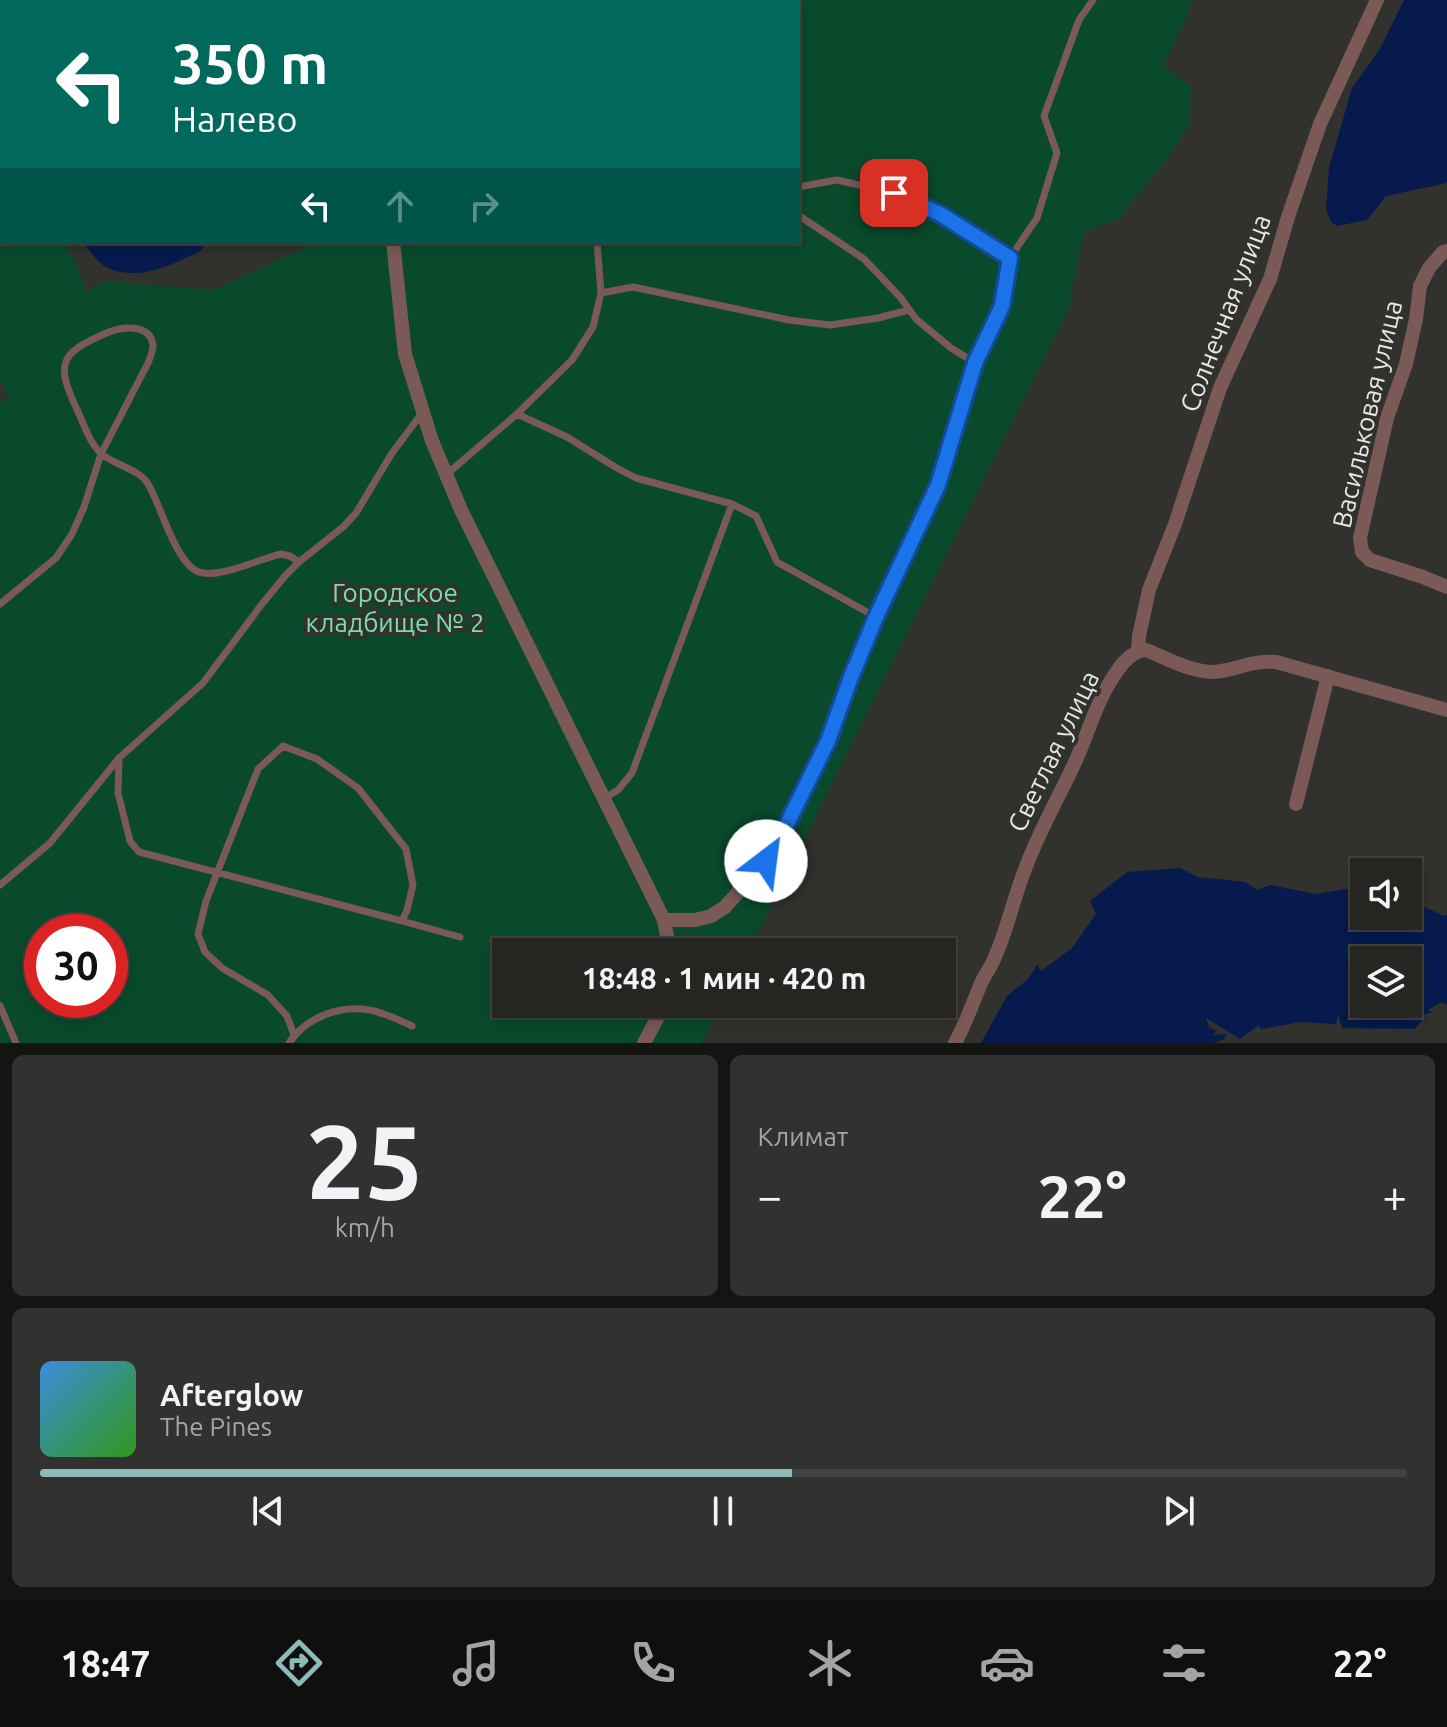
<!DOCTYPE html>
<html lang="ru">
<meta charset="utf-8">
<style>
:root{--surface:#252522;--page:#31312f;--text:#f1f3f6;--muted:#a3a5a5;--line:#424240;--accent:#8bbbb9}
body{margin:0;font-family:Ubuntu,sans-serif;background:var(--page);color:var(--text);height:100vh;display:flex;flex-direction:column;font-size:30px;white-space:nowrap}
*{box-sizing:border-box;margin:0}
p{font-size:26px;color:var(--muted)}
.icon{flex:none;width:44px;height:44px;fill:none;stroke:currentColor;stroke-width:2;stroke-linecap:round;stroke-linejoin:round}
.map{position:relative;height:1043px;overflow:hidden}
.side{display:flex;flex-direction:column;gap:12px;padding:12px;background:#141413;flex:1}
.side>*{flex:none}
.banner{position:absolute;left:0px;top:0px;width:800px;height:244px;box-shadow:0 4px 12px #0003,0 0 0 2px var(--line);background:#00695c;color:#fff;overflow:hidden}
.buttons{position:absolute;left:1350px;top:858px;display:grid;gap:16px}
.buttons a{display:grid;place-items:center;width:72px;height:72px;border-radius:0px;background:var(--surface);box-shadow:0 4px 12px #0003,0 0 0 2px var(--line);font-size:40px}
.speed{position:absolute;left:24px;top:914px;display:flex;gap:16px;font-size:40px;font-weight:700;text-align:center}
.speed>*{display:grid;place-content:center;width:104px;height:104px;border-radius:50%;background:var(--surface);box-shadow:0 4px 12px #0003,0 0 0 2px var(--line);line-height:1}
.speed .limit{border:12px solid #d22;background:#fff;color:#111}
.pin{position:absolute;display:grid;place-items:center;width:68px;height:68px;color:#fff;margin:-34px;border-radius:16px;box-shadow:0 4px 12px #0006}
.me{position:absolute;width:88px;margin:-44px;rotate:30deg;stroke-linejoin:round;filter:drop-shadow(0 0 6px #0008)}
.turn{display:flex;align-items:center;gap:28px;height:168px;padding:0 40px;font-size:36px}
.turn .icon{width:104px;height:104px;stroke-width:2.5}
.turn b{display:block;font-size:56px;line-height:68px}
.lanes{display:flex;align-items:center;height:76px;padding:0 40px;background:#0003;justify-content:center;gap:40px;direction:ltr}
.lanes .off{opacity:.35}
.big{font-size:60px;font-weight:600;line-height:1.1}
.side .tile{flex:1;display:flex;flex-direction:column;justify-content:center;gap:12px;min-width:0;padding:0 28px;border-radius:12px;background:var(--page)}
.side .dial{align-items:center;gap:0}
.dial b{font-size:104px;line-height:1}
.song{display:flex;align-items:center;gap:24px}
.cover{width:96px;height:96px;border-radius:12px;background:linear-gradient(135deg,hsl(210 70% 55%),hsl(110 70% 35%))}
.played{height:8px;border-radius:4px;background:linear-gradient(90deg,var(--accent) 55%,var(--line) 55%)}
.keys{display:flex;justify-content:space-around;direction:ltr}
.heat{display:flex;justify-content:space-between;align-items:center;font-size:44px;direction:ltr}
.side .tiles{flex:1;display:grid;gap:12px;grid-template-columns:1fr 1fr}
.tile:last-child{grid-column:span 2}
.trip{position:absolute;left:492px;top:938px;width:464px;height:80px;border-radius:0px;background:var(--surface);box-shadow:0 4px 12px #0003,0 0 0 2px var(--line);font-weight:600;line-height:80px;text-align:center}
.menu{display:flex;height:128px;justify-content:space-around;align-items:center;background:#0f0f0e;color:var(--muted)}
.menu .icon{width:56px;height:56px}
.menu .active{color:var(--accent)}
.menu b{font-size:36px;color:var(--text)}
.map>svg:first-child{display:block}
.green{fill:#0a4a2c;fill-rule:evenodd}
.water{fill:#061a4e;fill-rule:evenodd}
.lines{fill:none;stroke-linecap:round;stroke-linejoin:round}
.service{stroke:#7a5956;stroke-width:7}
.minor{stroke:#7a5956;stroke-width:14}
.secondary{stroke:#a26e6b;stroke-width:20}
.route-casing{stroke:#114b97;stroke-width:20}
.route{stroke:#1a73e8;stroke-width:14}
.labels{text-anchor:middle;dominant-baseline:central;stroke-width:8;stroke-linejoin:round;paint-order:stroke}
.street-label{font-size:26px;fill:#e7e7e5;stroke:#31312e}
.park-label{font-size:26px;fill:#78e0a5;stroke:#31312e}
</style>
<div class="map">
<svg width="1447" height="1043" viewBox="0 0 1447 1043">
<rect width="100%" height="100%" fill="#31312e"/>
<path class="green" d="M545,0H1193L1184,23L1163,65L1191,87L1189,125L1167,159L1117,220L1084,231L1069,308L748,952H506V1004H722L701,1043H0V402L9,399L0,379V249L8,242H66L83,280V293L104,281L214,290L312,244V242H798V2H543ZM42,932H110V1000H42Z"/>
<path class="water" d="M1404,0H1447V183L1386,196L1367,220L1337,226L1331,222L1326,208L1329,168L1352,88L1380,49Z
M86,242H205L201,251C173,264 142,281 110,269C101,266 93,255 87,248Z
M1180,868L1198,877L1245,882L1257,890L1271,885L1315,894L1351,888L1355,897L1360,891H1364V916H1408V899L1444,916L1447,915V1005L1441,1002L1428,1010L1432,1012L1423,1015L1425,1018L1414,1029L1342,1028L1338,1015L1336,1024L1301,1022L1261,1029L1259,1025L1240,1039L1206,1018L1209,1027L1217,1031L1212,1035L1227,1034L1224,1039L1214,1043H981L1007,996L1028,979L1037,965L1041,971L1072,948L1096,914L1090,901L1127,872ZM1364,960H1408V1004H1364Z"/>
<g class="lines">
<path class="service" d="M798,187L837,180L894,193L940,214L1010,258L1002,306L975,363
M798,215L864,259L901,298L916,319L951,348L975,363L952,439
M1010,258L1037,218L1057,153L1044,116L1079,20L1093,0
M601,293L633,287L789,320L830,325L878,318L909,310
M517,414L567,437L615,467L636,478L732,504L756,516L777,562L876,617
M447,474L517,414L572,360L593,327L601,293L597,242
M0,604L56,558L72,534L84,507L101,454L148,363C150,358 153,351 153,346C151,324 124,326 109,332C56,354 56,365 79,414C85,427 91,446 103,455C117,466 139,469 148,484C161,505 176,565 199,572C219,579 259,559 281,554L290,556L299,562
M119,758L118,793L130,841L139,852L402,921L407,910L413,885L406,849L358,788L317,759L283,746L258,769L206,901L198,934L205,952L222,968L268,995L287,1016L294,1035
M605,798L618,790L632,773L732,504
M0,885L50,843L119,758L203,683L262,604L285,576L299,562L343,527L356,513L392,453L422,413
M402,921L460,937
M0,1006L16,1043
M289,1043C306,1017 340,1005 369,1010C383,1012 399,1020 412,1026"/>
<path class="minor" d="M410,2L411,0
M393,242L405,354L432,441L461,510L664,920L670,952
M1447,251L1443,252L1429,268L1420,286L1416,319L1406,364L1387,418L1360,538L1362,552L1370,560L1423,577L1447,587
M1138,650L1139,636L1149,590L1175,524L1220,388L1270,279L1288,217L1320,124L1377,0
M1296,804L1328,676
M664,920H695L711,916L725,907L766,861L781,836L828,741L851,677L876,617L938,485L952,439
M644,1043L659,1015L662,1004
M955,1043C966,1023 973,1002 982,981C986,973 991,967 994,959C1007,931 1013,900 1024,872C1038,833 1059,797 1076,760C1087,736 1094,710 1107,687C1116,672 1128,651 1146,650C1166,658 1191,672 1213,672C1235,671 1250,660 1276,662L1447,710"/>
<path class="secondary" d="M30,0L32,2
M519,2L521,0"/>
</g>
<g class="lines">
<defs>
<path id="route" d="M766,861L781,836L828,741L851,677L876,617L938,485L975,363L1002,306L1010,258L940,214L894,193"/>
</defs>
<use href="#route" class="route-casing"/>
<use href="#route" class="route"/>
</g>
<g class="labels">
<g class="street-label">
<text transform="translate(1225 313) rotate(-69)">Солнечная улица</text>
<text transform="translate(1367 414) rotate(-77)">Васильковая улица</text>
<text transform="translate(1053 751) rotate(-64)">Светлая улица</text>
</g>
<g class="park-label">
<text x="395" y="592">Городское<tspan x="395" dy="30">кладбище № 2</tspan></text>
</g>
</g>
</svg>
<div class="buttons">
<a><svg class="icon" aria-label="sound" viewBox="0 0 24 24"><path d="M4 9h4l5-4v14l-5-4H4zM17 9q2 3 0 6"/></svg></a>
<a><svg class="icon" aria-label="layers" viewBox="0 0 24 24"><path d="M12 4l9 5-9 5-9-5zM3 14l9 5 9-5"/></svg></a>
</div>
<div class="speed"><div class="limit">30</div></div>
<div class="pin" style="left:894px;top:193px;background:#d93025"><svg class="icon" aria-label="arrive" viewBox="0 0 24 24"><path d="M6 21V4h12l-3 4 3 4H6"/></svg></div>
<svg class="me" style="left:766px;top:861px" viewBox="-20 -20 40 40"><circle r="19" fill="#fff"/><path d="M0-13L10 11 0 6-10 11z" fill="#1a73e8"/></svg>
<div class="trip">18:48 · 1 мин · 420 m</div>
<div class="banner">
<div class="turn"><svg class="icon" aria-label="left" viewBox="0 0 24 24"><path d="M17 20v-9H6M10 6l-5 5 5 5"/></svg><div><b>350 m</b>Налево</div></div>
<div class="lanes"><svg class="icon" aria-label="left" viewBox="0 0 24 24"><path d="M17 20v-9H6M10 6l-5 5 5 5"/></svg><svg class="icon off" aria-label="ahead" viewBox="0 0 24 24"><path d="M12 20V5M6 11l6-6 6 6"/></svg><svg class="icon off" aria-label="right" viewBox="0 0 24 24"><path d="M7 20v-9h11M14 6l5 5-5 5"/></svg></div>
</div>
</div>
<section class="side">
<div class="tiles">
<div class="tile dial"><b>25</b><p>km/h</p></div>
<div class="tile"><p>Климат</p>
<div class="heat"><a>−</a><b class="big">22°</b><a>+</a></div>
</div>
<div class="tile">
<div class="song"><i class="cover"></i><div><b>Afterglow</b><p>The Pines</p></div></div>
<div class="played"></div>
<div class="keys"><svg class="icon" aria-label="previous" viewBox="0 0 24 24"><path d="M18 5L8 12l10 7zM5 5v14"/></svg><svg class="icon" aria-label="pause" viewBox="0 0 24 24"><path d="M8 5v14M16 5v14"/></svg><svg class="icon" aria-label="next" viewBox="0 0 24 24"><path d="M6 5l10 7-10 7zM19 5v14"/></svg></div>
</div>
</div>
</section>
<nav class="menu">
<b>18:47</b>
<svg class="icon active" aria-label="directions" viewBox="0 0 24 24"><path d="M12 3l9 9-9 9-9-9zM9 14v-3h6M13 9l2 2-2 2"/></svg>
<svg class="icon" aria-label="music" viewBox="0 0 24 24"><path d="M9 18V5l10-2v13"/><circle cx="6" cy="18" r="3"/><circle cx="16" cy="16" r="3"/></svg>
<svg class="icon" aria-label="phone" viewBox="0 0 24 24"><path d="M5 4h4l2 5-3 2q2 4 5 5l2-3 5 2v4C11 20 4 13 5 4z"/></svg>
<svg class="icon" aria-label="climate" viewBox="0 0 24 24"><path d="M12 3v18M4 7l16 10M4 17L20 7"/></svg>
<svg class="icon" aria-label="car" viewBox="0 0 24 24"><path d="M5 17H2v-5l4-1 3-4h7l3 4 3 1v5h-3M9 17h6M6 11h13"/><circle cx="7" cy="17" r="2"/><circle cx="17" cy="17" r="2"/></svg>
<svg class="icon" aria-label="filters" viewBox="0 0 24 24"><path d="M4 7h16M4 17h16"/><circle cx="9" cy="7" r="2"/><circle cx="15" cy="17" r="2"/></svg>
<b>22°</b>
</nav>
